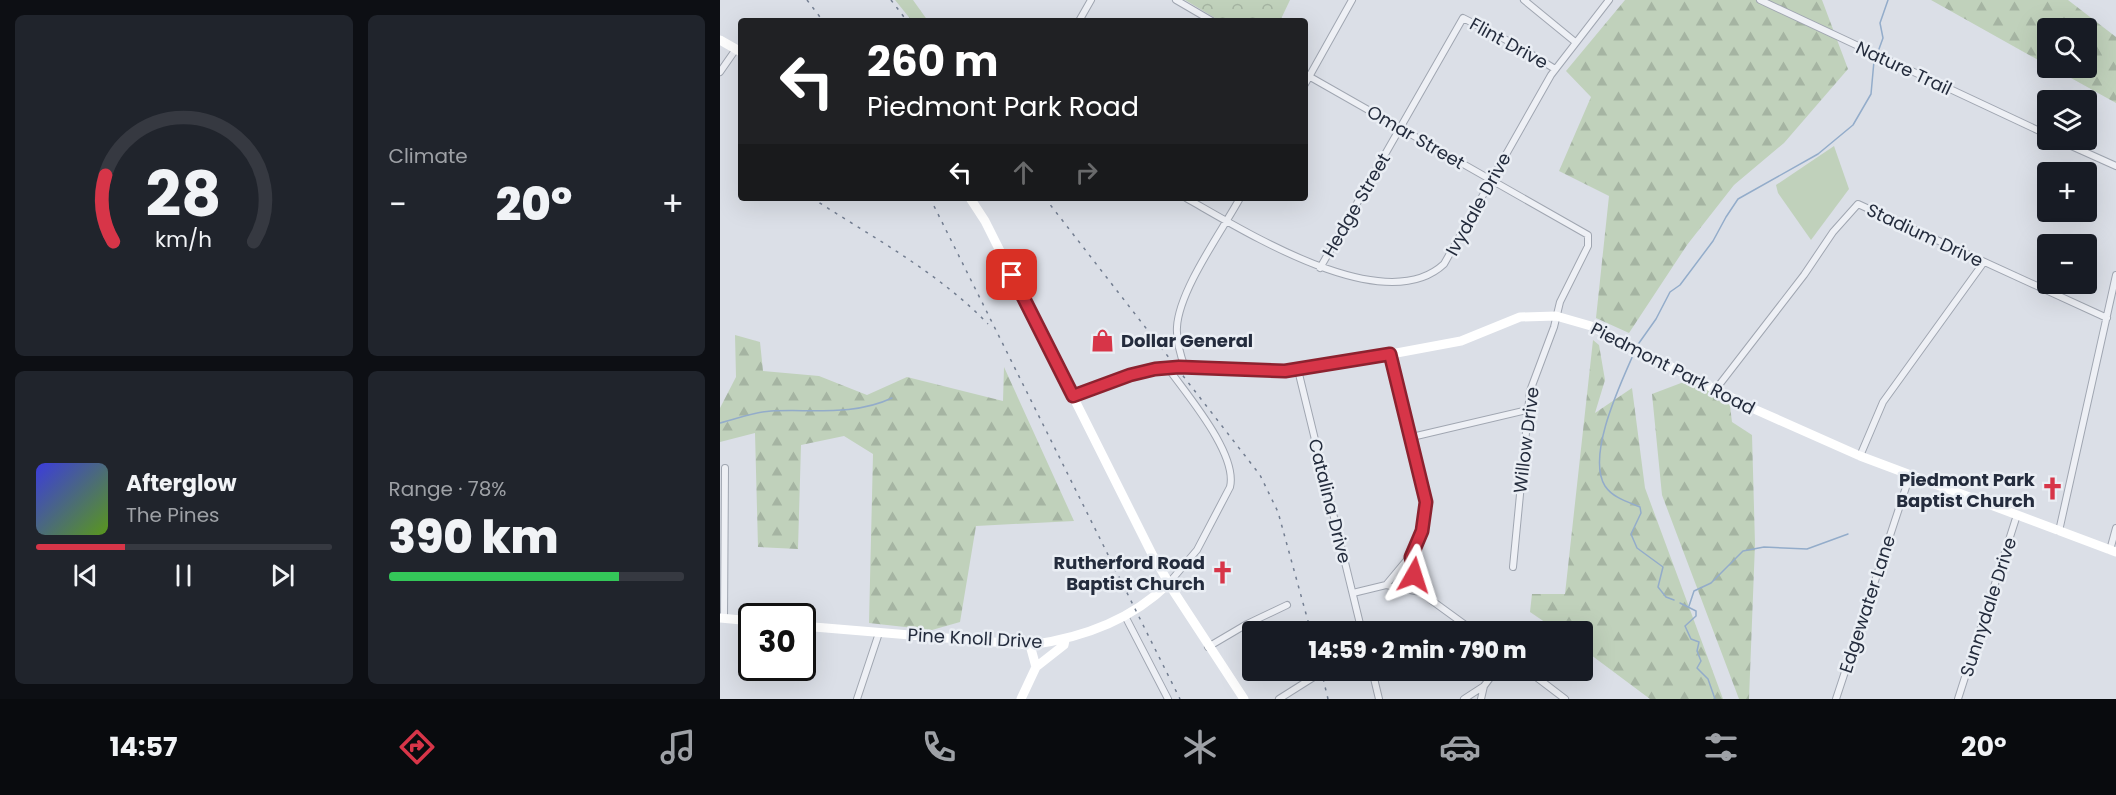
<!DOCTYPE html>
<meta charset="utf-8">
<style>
:root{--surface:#171b24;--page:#20242c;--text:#f1f3f6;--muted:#9ea1a6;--line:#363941;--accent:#d73548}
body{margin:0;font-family:Poppins,sans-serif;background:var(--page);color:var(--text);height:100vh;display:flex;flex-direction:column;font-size:22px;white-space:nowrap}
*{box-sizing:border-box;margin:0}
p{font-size:20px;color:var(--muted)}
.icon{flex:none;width:33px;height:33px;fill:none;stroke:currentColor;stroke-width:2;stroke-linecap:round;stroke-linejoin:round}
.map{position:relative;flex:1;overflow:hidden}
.side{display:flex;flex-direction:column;gap:15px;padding:15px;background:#0d0f14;width:720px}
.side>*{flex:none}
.guide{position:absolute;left:18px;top:18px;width:570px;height:183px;border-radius:6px;box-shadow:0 6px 24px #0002;background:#202124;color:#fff;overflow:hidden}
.buttons{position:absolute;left:1317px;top:18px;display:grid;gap:12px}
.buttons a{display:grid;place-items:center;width:60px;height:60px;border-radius:6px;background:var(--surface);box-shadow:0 6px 24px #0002;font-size:30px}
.speed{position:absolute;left:18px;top:603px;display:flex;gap:12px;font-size:30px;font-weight:700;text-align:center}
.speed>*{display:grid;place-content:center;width:78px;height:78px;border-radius:50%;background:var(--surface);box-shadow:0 6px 24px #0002;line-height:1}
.speed .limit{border:3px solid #111;border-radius:9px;background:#fff;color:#111}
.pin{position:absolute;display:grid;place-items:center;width:51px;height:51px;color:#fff;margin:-26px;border-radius:12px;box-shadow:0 3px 9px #0006}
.me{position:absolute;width:66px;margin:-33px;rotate:6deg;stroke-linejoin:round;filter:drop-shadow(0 0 4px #0008)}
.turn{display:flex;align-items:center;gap:21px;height:126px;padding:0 30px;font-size:27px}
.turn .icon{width:78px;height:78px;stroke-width:2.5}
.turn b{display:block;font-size:42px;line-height:51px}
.lanes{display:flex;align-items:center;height:57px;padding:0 30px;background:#0003;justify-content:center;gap:30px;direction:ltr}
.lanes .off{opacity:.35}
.big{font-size:45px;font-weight:800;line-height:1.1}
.side .card{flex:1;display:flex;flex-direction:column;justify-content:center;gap:9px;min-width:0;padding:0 21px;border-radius:9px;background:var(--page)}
.side .dial{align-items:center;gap:0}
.dial svg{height:156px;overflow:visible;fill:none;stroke:var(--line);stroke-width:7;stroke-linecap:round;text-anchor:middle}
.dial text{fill:var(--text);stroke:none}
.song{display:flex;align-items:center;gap:18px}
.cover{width:72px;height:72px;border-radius:9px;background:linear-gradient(135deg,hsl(240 70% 55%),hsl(90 70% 35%))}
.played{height:6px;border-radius:3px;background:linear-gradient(90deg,var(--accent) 30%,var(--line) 30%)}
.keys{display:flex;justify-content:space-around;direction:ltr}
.heat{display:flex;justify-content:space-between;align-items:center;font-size:33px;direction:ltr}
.charge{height:9px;border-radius:4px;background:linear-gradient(90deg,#34c759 78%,var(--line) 0)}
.side .tiles{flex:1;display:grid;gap:15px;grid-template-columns:repeat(2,1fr)}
.trip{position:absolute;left:522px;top:621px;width:351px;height:60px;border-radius:6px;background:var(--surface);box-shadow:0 6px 24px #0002;font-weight:800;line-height:60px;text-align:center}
.tabs{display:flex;height:96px;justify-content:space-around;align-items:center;background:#090b0e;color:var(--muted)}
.tabs .icon{width:42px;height:42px}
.tabs .current{color:var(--accent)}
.tabs b{font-size:27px;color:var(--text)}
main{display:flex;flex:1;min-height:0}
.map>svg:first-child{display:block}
.forest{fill:url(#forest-firs)}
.park{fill:url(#park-crowns)}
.garden{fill:#c0d1bb}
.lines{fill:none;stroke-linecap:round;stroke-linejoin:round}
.stream{stroke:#93acca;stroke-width:1.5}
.street-casing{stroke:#a0a6b1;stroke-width:8}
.street{stroke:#eef0f5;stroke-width:6}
.secondary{stroke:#fff;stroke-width:9}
.rail{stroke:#737e91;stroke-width:1.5;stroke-dasharray:3 6;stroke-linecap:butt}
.route-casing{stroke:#8c222f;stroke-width:15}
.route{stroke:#d73548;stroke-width:10}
.labels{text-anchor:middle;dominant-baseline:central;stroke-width:5;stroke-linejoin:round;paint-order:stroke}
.street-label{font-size:18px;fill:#242c3d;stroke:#eaeef4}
.poi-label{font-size:18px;font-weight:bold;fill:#242c3d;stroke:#eaeef4;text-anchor:end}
</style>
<main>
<section class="side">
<div class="tiles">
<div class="card dial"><svg viewBox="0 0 100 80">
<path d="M14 69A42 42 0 1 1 86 69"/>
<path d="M14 69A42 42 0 0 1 10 35" stroke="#d73548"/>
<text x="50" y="56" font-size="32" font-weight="700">28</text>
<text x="50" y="72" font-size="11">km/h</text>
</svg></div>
<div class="card"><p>Climate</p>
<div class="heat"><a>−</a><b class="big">20°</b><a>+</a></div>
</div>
<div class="card">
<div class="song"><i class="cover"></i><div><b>Afterglow</b><p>The Pines</p></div></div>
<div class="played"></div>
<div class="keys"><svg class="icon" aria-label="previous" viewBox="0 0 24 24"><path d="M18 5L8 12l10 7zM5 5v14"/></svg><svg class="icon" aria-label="pause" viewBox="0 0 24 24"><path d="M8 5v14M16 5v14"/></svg><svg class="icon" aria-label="next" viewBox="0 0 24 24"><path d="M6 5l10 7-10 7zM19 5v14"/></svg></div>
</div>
<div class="card"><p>Range · 78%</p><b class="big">390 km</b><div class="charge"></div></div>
</div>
</section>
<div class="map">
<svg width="1396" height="699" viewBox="0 0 1396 699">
<defs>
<pattern id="forest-firs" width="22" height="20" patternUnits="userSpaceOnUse" patternTransform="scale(1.5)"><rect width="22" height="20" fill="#c0d1bb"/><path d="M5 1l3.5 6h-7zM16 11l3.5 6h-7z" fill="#a5b4a2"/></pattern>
<pattern id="park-crowns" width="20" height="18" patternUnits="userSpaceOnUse" patternTransform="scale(1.5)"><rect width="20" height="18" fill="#c0d1bb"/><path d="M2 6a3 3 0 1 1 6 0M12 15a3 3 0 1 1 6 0" fill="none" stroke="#a5b4a2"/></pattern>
</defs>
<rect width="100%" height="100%" fill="#dbdfe7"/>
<path class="forest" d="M175,0H193L208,21H192Z
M905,0H1102L1128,69L1064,143L1014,185L967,245L909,333L876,318L889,196L839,171L871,97L846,71Z
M1211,0H1348L1396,37V103L1333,68H1366V28H1328L1327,65Z
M15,335L40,342L43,371L99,376L147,395L187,377L283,401L284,367L354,521L256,526L240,622L212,630L149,623L153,454L124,436L81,445L78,549L38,547L35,433L0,442V408L16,377Z
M873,340L879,345L885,380L875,413L912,388L925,488L1003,699H930L863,649L862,632L838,631L810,612L812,594H845Z
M969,380L1009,398L1012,422L1032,435L1035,544L1029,699H1019L942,495L932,394Z"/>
<path class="park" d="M465,0H570L560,21H500Z"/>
<path class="garden" d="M1114,146L1129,189L1091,240L1058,193L1056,185Z"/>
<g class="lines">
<path class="stream" d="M1159,49L1163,38L1160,23L1168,0
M919,343L936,319L950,292L960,285L993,241L1006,217L1018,199L1098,154L1133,125L1151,94L1154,61
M914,353C901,383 866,455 885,486C893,498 908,502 920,507L921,513L911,534L917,548L943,567L938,587L946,597L954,600
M0,423C17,419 33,412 51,411C91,409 134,416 172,398
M960,603L976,611V616L965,626L971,639L979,642L977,651L981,661L977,668L988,679L995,699
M969,606L974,591L991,583L1023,551L1044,547L1087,549L1128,534"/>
<defs>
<path id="street" d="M456,0L492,21
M804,0L854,41
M1040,0L1328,135
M359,21L371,0
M0,72L16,49
M585,74L868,235V246L840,302L834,327L810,391L793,567
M585,84L632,0
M1338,140L1396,166
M466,198C523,230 664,320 724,264L831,75L889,0
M600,268L743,18L798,46L835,69
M448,368C467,395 518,454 510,487L477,550L448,584
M465,368C460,354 456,341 457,327C459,290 502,231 520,198
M578,370L642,632
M996,389L1084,275L1113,232L1138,204L1387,318
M692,437L807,410
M1140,456L1163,402L1264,262
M1339,531L1396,275
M1390,550L1396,528
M691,557L694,575L700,592L755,632
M666,585L696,549L706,508L692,437L670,354
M633,593L666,585L700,592
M405,616L448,699
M4,618L5,468
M488,647L527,624L567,605
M652,670L659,699
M807,670L845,699
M764,686L776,670
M137,699L159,633
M559,699L597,675
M744,699L764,686L761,699
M1116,699L1190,475
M1238,699L1297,515"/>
</defs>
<use href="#street" class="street-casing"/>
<use href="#street" class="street"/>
<path class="secondary" d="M0,40L21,52
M250,198L265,221L432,554L454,592L524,699
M353,396L429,370L459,367L565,371L596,368L741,341L800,317L836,316L871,326L1034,409L1140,456L1396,552
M0,618L32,621
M82,626L310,645C362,638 410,621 448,584
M310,645L316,667
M301,699L316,667L344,645L345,640"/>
<path class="rail" d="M87,0L103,21
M171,0L187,21
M92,198C152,237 218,272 268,324
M210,198L460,699
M325,198L540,475L558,512L591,632
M601,670L608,699"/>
</g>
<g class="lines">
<defs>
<path id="route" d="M292,275L353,396L410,375L435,369L459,367L565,371L670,354L706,502L702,531L691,557L694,575"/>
</defs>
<use href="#route" class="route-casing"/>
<use href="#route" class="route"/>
</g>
<defs>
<symbol id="shop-bare" viewBox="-9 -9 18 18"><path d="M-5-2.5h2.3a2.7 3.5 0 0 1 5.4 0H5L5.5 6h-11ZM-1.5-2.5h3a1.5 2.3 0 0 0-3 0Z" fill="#d73548" stroke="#eaeef4" stroke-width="2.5" paint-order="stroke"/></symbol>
<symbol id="church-bare" viewBox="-9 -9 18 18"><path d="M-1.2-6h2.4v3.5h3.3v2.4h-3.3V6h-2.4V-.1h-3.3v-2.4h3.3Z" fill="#d73548" stroke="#eaeef4" stroke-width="2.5" paint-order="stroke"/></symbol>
</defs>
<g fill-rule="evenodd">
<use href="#shop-bare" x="366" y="324" width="33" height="33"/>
<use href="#church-bare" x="1316" y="472" width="33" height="33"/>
<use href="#church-bare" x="486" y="556" width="33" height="33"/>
</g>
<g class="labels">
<g class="street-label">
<text transform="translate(789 43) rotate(29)">Flint Drive</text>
<text transform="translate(1184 68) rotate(25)">Nature Trail</text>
<text transform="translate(696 137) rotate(30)">Omar Street</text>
<text transform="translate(758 204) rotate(-61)">Ivydale Drive</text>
<text transform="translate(636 205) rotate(-60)">Hedge Street</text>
<text transform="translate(1205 235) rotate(25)">Stadium Drive</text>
<text transform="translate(953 368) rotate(27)">Piedmont Park Road</text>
<text transform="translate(806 440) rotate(-83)">Willow Drive</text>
<text transform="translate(610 501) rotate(76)">Catalina Drive</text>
<text transform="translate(1147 604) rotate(-72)">Edgewater Lane</text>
<text transform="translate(1268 607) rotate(-72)">Sunnydale Drive</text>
<text transform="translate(255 638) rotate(3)">Pine Knoll Drive</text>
</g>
<g class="poi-label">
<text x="401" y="340" text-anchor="start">Dollar General</text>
<text x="1315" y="479">Piedmont Park<tspan x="1315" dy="21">Baptist Church</tspan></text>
<text x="485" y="562">Rutherford Road<tspan x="485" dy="21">Baptist Church</tspan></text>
</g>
</g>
</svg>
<div class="buttons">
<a><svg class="icon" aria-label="search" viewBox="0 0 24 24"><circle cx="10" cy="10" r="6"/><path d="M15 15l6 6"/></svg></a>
<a><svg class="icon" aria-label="layers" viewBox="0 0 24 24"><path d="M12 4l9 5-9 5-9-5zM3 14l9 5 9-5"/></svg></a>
<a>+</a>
<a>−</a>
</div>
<div class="speed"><div class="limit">30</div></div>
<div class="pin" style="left:292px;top:275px;background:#d93025"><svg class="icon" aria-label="arrive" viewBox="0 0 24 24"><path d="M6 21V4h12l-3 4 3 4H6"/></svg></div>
<svg class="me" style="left:694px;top:575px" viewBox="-20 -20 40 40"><path d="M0-17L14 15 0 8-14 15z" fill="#d73548" stroke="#fff" stroke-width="4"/></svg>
<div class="trip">14:59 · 2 min · 790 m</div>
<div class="guide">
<div class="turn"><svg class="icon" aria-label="left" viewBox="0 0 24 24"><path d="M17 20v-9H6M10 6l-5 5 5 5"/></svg><div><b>260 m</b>Piedmont Park Road</div></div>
<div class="lanes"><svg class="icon" aria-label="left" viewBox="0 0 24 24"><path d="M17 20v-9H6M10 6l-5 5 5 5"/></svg><svg class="icon off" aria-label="ahead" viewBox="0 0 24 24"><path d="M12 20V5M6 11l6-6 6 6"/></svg><svg class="icon off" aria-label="right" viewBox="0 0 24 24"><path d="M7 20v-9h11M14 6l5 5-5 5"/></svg></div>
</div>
</div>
</main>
<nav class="tabs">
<b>14:57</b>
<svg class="icon current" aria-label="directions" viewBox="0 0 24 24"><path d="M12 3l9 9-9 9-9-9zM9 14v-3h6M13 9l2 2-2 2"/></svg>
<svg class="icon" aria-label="music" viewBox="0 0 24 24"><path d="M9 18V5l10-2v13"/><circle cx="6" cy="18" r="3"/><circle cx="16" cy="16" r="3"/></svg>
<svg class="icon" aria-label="phone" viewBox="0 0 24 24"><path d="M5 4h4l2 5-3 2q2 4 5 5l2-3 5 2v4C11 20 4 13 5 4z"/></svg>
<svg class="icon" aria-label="climate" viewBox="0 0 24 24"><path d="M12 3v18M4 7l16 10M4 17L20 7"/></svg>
<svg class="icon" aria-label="car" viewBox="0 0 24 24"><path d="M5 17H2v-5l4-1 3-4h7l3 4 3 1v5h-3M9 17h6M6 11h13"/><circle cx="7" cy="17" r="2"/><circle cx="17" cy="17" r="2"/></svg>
<svg class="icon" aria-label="filters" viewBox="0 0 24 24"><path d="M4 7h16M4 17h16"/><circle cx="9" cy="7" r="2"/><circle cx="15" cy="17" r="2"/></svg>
<b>20°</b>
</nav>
